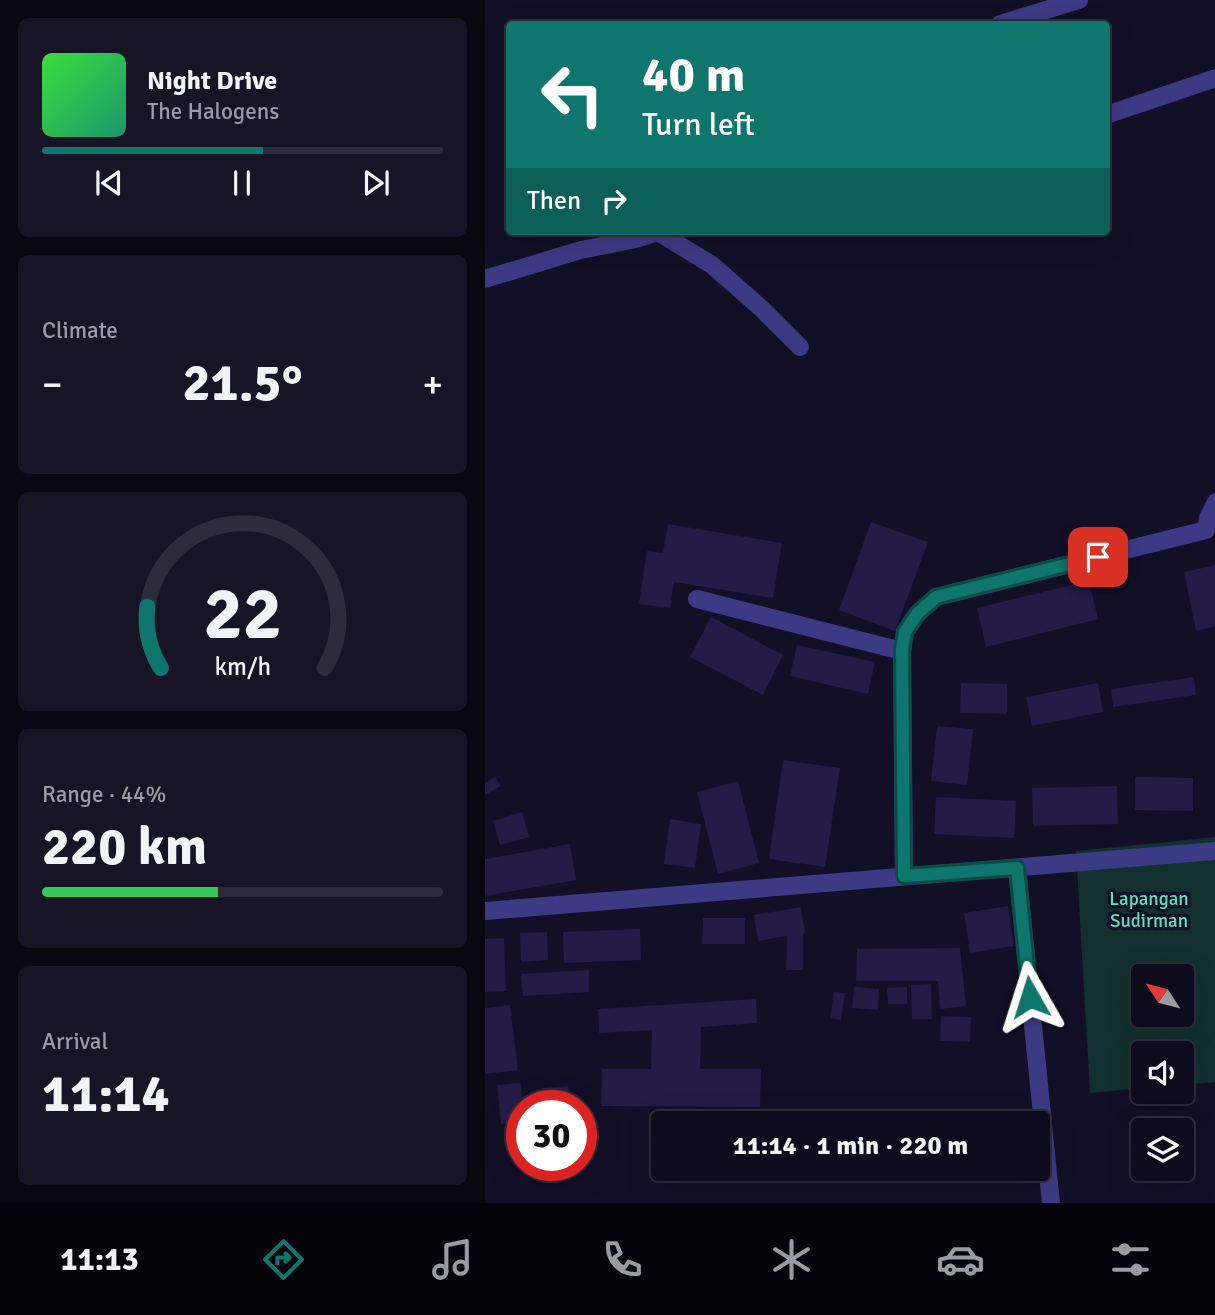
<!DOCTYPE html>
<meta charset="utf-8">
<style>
:root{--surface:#0e0b1c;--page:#171425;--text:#f1f3f6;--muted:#9b9ba3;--line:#2e2b3b;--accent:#0f766e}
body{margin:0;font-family:Signika,sans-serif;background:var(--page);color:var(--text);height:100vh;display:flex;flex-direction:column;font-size:26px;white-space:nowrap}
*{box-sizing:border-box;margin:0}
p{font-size:23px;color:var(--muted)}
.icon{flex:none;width:38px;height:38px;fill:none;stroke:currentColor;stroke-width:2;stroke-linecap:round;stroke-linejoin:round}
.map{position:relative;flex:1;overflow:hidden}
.side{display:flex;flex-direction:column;gap:18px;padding:18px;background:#08060f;width:485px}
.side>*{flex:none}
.banner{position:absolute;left:21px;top:21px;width:604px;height:214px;border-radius:7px;box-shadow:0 7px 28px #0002,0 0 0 2px var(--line);background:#0f766e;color:#fff;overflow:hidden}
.needle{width:46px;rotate:306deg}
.tools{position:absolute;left:646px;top:964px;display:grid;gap:14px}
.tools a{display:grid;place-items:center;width:63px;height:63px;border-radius:7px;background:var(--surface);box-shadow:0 7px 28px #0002,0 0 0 2px var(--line);font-size:35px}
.speed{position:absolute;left:21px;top:1090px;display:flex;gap:14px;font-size:35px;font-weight:700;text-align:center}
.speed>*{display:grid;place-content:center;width:91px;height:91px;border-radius:50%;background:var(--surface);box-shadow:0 7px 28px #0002,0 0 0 2px var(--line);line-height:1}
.speed .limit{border:10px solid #d22;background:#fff;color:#111}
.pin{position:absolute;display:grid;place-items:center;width:60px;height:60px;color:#fff;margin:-30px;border-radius:14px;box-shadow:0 4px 10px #0006}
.me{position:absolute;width:77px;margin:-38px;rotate:354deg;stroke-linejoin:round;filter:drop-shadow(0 0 5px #0008)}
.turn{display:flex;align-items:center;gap:24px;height:147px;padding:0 21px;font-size:32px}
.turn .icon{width:91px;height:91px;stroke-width:2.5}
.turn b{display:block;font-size:49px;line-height:60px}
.then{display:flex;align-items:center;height:66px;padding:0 21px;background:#0003;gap:14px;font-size:26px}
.big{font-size:52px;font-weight:700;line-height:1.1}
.side .widget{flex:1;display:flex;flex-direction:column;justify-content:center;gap:10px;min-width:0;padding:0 24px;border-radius:10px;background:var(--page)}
.side .dial{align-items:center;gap:0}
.dial svg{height:182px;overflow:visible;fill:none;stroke:var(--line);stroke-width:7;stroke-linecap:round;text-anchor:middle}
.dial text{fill:var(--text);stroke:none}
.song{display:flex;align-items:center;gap:21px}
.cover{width:84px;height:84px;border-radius:10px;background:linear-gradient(135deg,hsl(120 70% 55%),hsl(160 70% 35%))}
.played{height:7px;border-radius:4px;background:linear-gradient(90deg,var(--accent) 55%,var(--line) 55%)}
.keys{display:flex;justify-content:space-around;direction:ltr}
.heat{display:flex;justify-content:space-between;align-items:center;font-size:38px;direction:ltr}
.charge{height:10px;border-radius:5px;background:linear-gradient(90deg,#34c759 44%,var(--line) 0)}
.trip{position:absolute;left:166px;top:1111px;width:399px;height:70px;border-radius:7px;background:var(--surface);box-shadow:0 7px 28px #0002,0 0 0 2px var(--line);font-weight:700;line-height:70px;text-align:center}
.tab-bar{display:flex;height:112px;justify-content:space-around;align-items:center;background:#06040b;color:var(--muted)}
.tab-bar .icon{width:49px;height:49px}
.tab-bar .active{color:var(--accent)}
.tab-bar b{font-size:32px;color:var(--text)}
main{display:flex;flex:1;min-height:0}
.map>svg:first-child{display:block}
.green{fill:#12302f;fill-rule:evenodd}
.building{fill:#241b47}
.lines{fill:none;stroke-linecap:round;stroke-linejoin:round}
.minor{stroke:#3d3a85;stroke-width:18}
.route-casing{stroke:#0a4d48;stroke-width:18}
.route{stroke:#0f766e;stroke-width:12}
.labels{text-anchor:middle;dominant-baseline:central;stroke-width:7;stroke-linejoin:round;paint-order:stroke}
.park-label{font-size:19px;fill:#5fe0c0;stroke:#130f26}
</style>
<main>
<section class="side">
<div class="widget">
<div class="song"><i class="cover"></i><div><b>Night Drive</b><p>The Halogens</p></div></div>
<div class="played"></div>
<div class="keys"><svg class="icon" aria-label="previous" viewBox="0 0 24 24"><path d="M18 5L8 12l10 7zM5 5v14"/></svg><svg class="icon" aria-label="pause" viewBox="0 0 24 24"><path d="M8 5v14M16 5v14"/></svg><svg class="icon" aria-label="next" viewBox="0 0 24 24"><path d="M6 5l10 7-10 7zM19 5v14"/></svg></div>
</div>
<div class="widget"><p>Climate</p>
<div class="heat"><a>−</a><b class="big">21.5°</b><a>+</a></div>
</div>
<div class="widget dial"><svg viewBox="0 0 100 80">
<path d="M14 69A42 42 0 1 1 86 69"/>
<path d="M14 69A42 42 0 0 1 8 42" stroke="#0f766e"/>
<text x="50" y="56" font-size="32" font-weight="700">22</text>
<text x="50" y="72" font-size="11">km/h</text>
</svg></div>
<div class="widget"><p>Range · 44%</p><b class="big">220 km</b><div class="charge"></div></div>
<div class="widget"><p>Arrival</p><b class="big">11:14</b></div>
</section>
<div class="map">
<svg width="731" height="1203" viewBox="0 0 731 1203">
<rect width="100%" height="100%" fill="#130f26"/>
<path class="green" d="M730,837V1082L697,1085L696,1054H658V1088L605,1093L591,851ZM658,976H696V1015H658Z"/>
<path class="building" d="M386,522L443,542L410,631L354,610Z
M183,524L297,543L288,598L189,582L185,608L154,604L162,551L178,553Z
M731,565V626L711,631L699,572Z
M604,581L613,619L501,647L492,608Z
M226,617L298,655L278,695L205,657Z
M312,645L390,662L383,694L305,676Z
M709,677L711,695L628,707L626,689Z
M476,683L522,684V714L475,713Z
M613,683L618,712L547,726L541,697Z
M452,726L488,729L482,785L446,781Z
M298,760L355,768L340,867L284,859Z
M10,777L16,786L0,795V783Z
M650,777L708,778V811L650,810Z
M253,781L274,863L233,874L212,792Z
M632,786L633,824L548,826L547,788Z
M451,797L531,801L529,838L449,834Z
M37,812L44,837L15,845L8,821Z
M185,819L216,824L210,868L179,864Z
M85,844L91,880L0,896V859Z
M523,906L529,946L485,953L479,913Z
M316,907L320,933L318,934V970H301L302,936L273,941L269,915Z
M218,918H260V944H217Z
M155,929L156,960L79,963L78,932Z
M62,932L63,960L36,962L35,933Z
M19,938L21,991L0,992V939Z
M469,948H475L481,1006L455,1009L453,981H371L372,949Z
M104,970V992L38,996L36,974Z
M446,984L447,1019H427L426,985Z
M369,987L394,989L393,1010L367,1008Z
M422,987V1004H403L402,988Z
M349,992L360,993L356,1020L345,1018Z
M271,999L272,1023L216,1027L215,1069H276L275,1107L116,1106L117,1069H166L167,1030L114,1033L113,1009Z
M25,1005L33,1070L0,1074V1008Z
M456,1016L486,1017L485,1042L455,1041Z
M36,1083L38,1106L37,1122L16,1124L12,1085Z
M83,1086L85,1106H59L57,1088Z"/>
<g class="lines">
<path class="minor" d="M515,24L594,0
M621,115L731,78
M0,279L96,250L151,239L173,232L227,265L276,308L315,347
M212,599L417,651
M532,868L566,1203
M419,876L417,651L420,632L432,614L451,597L721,530L723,518L731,502
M0,911L731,851"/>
</g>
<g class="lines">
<defs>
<path id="route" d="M545,997L532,868L419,876L417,650L420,632L432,614L451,597L613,557"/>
</defs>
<use href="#route" class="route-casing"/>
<use href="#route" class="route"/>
</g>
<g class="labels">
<g class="park-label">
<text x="664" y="899">Lapangan<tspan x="664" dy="22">Sudirman</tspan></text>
</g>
</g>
</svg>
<div class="tools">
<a><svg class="needle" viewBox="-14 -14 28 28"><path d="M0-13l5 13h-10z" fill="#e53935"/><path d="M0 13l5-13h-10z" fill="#9b9ba3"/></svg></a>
<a><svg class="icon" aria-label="sound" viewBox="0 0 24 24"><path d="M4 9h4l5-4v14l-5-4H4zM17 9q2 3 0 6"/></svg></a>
<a><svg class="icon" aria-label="layers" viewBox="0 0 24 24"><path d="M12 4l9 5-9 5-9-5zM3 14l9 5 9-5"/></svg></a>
</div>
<div class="speed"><div class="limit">30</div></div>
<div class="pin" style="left:613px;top:557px;background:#d93025"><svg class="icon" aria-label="arrive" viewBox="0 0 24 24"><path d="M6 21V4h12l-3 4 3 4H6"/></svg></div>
<svg class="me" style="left:545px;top:997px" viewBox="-20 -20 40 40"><path d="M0-17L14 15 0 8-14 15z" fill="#0f766e" stroke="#fff" stroke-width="4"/></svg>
<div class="trip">11:14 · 1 min · 220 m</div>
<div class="banner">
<div class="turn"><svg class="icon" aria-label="left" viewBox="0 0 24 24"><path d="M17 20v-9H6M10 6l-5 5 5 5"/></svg><div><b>40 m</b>Turn left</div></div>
<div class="then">Then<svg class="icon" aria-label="right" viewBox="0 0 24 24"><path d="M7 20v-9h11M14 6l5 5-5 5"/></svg></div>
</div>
</div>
</main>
<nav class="tab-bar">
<b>11:13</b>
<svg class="icon active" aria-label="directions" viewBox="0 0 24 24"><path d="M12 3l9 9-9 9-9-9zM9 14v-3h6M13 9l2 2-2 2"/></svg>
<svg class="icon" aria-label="music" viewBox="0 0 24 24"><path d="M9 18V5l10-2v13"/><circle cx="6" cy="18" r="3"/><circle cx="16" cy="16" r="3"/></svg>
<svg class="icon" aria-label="phone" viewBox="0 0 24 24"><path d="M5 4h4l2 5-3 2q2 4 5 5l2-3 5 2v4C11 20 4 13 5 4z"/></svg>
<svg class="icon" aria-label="climate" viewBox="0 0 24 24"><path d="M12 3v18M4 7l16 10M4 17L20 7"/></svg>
<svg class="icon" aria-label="car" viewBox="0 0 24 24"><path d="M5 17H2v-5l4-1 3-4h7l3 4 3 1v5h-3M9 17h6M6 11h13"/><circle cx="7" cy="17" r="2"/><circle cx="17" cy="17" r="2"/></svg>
<svg class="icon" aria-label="filters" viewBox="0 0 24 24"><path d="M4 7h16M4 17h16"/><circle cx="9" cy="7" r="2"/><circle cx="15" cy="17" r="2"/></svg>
</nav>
